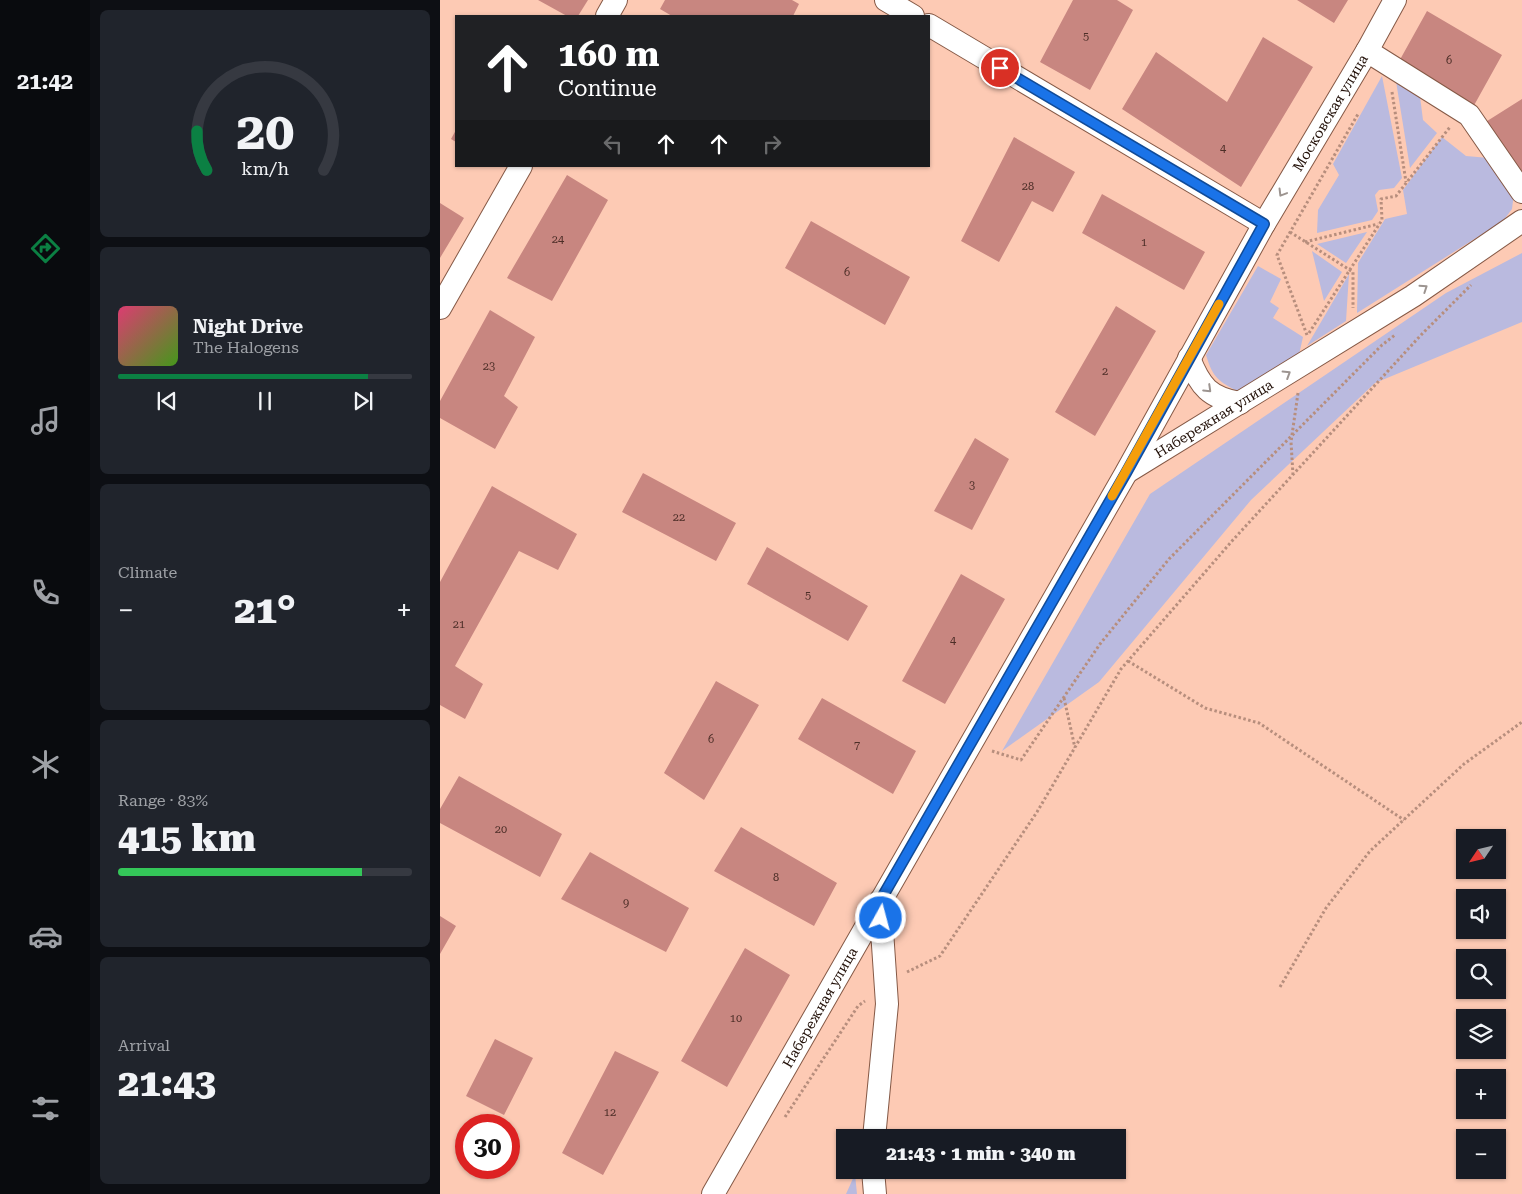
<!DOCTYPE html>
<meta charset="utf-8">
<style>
:root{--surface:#171b24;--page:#20242c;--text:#f1f3f6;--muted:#9ea1a6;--line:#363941;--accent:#0b8043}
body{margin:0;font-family:"Roboto Serif",serif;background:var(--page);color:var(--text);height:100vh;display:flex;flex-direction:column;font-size:19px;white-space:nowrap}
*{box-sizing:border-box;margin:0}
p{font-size:16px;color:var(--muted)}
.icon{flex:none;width:28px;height:28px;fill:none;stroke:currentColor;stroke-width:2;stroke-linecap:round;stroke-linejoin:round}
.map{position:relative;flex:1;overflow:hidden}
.sheet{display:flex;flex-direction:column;gap:10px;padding:10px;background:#0d0f14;width:350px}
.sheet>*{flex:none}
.hud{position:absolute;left:15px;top:15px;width:475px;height:152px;border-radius:0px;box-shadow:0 1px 4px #0004;background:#202124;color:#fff;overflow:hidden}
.needle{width:32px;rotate:235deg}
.buttons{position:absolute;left:1016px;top:829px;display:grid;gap:10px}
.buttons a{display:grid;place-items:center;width:50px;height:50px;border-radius:0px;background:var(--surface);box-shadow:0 1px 4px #0004;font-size:25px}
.speed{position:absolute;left:15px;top:1114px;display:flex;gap:10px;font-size:25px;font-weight:700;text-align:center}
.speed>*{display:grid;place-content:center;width:65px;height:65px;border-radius:50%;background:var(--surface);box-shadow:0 1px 4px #0004;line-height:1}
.speed .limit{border:8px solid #d22;background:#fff;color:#111}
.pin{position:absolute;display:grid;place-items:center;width:42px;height:42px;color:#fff;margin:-21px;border:2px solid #fff;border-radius:50%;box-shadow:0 1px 5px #0007}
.me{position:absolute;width:55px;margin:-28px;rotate:7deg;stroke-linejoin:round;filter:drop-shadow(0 0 4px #0008)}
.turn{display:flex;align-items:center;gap:18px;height:105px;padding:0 20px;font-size:22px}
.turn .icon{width:65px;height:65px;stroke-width:2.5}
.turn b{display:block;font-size:35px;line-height:42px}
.lanes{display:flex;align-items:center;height:48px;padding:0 20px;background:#0003;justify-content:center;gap:25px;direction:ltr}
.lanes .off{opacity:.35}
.big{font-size:38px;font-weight:800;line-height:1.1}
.sheet .tile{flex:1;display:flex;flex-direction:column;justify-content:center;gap:8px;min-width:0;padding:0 18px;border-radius:8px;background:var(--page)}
.sheet .dial{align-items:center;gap:0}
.dial svg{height:130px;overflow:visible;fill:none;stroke:var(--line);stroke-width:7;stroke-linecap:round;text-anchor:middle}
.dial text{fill:var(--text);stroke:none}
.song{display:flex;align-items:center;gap:15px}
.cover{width:60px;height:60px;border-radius:8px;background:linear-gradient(135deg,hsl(340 70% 55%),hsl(100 70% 35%))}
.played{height:5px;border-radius:2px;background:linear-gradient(90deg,var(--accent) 85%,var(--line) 85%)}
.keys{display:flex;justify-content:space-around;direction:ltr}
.heat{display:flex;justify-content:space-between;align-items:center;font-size:28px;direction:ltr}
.charge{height:8px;border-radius:4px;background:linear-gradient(90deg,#34c759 83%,var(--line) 0)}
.trip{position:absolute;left:396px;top:1129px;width:290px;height:50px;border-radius:0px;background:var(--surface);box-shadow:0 1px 4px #0004;font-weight:800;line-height:50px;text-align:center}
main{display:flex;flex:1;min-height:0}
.tabs{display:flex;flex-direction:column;width:90px;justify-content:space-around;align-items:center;background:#090b0e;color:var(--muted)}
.tabs .icon{width:35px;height:35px}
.tabs .active{color:var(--accent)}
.tabs b{font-size:22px;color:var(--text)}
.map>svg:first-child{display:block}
.green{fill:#babadf}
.building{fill:#c88680}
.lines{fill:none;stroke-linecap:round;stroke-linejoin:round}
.minor-casing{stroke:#855946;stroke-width:24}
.path{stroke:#b78e7d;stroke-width:3;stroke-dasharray:2.5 2.5;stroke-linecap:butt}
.minor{stroke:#fff;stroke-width:22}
.oneway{stroke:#9c9490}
.route-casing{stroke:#114b97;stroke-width:12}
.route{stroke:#1a73e8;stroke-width:9}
.slow{stroke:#f59e0b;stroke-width:9}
.labels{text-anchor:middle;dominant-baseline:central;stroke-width:5;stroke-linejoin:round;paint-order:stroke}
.number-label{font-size:11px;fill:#4c2e27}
.street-label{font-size:14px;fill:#231109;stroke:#fcddcf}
</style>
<main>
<nav class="tabs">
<b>21:42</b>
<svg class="icon active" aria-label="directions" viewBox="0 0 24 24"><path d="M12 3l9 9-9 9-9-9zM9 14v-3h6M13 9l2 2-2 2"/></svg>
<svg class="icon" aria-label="music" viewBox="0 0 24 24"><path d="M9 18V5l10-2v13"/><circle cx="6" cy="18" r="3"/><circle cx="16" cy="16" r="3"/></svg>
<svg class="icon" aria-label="phone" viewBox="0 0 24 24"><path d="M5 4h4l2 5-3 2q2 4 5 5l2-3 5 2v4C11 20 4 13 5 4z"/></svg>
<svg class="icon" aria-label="climate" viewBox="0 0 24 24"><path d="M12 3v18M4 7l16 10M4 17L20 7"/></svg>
<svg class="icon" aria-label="car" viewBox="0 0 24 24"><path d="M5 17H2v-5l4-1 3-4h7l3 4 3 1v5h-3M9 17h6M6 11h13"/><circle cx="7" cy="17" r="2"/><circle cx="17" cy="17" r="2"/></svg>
<svg class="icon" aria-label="filters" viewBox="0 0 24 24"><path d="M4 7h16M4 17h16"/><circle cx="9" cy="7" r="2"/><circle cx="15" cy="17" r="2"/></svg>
</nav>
<section class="sheet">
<div class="tile dial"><svg viewBox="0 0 100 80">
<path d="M14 69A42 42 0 1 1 86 69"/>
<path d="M14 69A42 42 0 0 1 8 45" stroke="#0b8043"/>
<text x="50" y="56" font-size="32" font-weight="700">20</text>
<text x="50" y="72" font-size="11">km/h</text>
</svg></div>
<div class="tile">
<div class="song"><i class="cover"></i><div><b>Night Drive</b><p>The Halogens</p></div></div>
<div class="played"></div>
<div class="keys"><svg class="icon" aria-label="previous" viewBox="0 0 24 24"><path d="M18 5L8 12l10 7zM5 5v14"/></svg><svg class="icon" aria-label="pause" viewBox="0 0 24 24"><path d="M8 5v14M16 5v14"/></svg><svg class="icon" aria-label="next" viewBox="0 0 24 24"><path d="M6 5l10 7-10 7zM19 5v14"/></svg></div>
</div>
<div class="tile"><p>Climate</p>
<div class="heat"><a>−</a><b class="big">21°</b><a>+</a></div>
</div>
<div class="tile"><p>Range · 83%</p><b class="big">415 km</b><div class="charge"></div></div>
<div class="tile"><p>Arrival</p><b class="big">21:43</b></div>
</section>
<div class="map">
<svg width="1082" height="1194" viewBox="0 0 1082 1194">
<rect width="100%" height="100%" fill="#fdcab4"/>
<path class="green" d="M955,75L979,89L983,120L997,133L970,168Z
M942,76L962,178L954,188L939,190L935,195L938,211L932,220L877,233L878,210L899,175L893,164Z
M1002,137L1026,156L1049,158L1074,193L1072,209L1063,221L917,313L918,263L945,219L967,214L963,190Z
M927,232L906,263L877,244Z
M872,251L902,272L884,301Z
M1082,253V322L935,383L811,500L659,682L562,751L710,494L1006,293Z
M818,266L841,279L830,302L839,308L833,318L863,337L858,359L799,392C778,381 773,378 766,355Z
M909,274L906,321L867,346Z
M415,1174L417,1194H406Z"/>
<path class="building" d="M98,0H148L138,16H127Z
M225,0H352L359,4L353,16H232L220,9Z
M633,0H677L693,10L650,90L600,62Z
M857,0H908L894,23Z
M987,11L1062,55L1032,109L957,65Z
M823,37L873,67L801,187L682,109L716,52L787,102Z
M1082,99V181L1044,123Z
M16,130V142L11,139Z
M574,137L635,172L613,212L592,201L559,262L521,241Z
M127,175L168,200L112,301L67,278Z
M662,194L765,252L744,290L642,233Z
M0,203L24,218L0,258Z
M371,221L470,277L445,325L345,268Z
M676,306L716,331L655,436L615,412Z
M50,310L95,337L64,396L78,407L55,449L0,418V401Z
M535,438L569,459L532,530L494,511Z
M203,473L296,523L276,561L182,512Z
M52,486L137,534L118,570L79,551L15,666L43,684L25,719L0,705V582Z
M327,547L428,606L408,641L307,584Z
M521,574L565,599L505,704L462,681Z
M276,681L319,705L264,800L224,773Z
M382,698L476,751L453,794L358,739Z
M19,776L122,834L100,877L0,823V809Z
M301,827L397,883L374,926L274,871Z
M150,852L249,908L226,952L121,899Z
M0,916L16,926L0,954Z
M305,948L350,975L287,1087L241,1061Z
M55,1039L93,1058L64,1115L26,1096Z
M175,1051L219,1072L163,1175L122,1153Z"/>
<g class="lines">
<defs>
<g id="minor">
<path d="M446,0L473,16"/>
<path d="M167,16L176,0"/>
<path d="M489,25L824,224"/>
<path d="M927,51L1029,115L1082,192"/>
<path d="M0,308L81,166"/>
<path d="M749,358C760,387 770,398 800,403"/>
<path id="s1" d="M687,472L973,296L1082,221"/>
<path d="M434,1138L447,1004L440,901"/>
<path d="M433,1170L435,1194"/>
<path id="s2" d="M273,1194L686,473L824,224L927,51L955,0"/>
</g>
</defs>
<use href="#minor" class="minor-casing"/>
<path class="path" d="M952,92L966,182
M850,232L913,272V308
M865,242L938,224
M869,333L942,220L941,199L956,196L1010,127
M867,335L837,255L918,114
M853,475L851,442L858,393
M688,661L765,708L819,723L964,820
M624,698L635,748
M552,751L581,760L660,644L729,559L942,345L955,335
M467,972L500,956L597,812L681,669L792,541L981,335L1031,285
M840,987L886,908L930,851L1024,764L1082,722
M345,1117L418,1006L425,1001"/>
<use href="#minor" class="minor"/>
</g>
<defs><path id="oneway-chevron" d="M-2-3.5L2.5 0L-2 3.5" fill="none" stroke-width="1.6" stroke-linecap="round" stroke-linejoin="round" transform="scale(1.25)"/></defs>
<g class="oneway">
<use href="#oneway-chevron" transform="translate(842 193) rotate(121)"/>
<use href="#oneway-chevron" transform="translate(984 288) rotate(-34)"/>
<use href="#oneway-chevron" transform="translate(847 374) rotate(-32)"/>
<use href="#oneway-chevron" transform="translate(768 389) rotate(44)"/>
</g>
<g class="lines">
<defs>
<path id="route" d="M441,918L440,901L686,473L824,224L560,68"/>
</defs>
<use href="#route" class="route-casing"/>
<use href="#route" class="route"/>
<path class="slow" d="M672,496L779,304"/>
</g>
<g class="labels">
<g class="number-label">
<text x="646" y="36">5</text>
<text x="1009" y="60">6</text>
<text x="783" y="148">4</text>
<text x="588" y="186">28</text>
<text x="118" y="239">24</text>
<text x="704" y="242">1</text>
<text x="407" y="272">6</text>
<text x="49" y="366">23</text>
<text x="665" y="371">2</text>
<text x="532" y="485">3</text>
<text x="239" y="517">22</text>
<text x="368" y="595">5</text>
<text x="19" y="624">21</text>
<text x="513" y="640">4</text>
<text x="271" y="739">6</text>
<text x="417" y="745">7</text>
<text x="61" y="829">20</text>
<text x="336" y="877">8</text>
<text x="186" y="903">9</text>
<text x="296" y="1018">10</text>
<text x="170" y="1112">12</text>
</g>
<g class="street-label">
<text stroke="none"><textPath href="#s2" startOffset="1245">Московская улица</textPath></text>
<text stroke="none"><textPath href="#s1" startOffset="102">Набережная улица</textPath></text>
<text stroke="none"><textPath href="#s2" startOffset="215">Набережная улица</textPath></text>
</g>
</g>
</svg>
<div class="buttons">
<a><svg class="needle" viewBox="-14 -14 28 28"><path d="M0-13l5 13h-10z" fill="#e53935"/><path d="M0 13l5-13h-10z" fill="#9ea1a6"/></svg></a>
<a><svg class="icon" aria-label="sound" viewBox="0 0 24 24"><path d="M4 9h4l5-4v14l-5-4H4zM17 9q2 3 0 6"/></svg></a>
<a><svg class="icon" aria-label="search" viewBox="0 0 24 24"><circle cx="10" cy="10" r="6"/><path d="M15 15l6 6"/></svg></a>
<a><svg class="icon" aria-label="layers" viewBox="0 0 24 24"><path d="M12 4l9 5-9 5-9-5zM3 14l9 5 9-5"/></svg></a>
<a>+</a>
<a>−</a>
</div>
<div class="speed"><div class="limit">30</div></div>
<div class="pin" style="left:560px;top:68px;background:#d93025"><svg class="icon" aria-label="arrive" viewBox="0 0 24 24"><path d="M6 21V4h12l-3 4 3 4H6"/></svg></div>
<svg class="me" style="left:441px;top:918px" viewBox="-20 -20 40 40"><circle r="17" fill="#1a73e8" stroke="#fff" stroke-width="3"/><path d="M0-11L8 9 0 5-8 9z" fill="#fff"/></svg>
<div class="trip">21:43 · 1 min · 340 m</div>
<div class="hud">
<div class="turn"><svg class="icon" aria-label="ahead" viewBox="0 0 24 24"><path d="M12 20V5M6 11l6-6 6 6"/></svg><div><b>160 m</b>Continue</div></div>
<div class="lanes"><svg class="icon off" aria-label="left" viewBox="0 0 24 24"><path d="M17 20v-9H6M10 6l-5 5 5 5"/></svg><svg class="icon" aria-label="ahead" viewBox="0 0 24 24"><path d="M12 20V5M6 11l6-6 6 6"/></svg><svg class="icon" aria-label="ahead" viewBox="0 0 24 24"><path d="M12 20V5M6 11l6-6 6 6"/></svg><svg class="icon off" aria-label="right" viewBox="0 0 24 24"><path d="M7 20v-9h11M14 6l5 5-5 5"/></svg></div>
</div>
</div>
</main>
